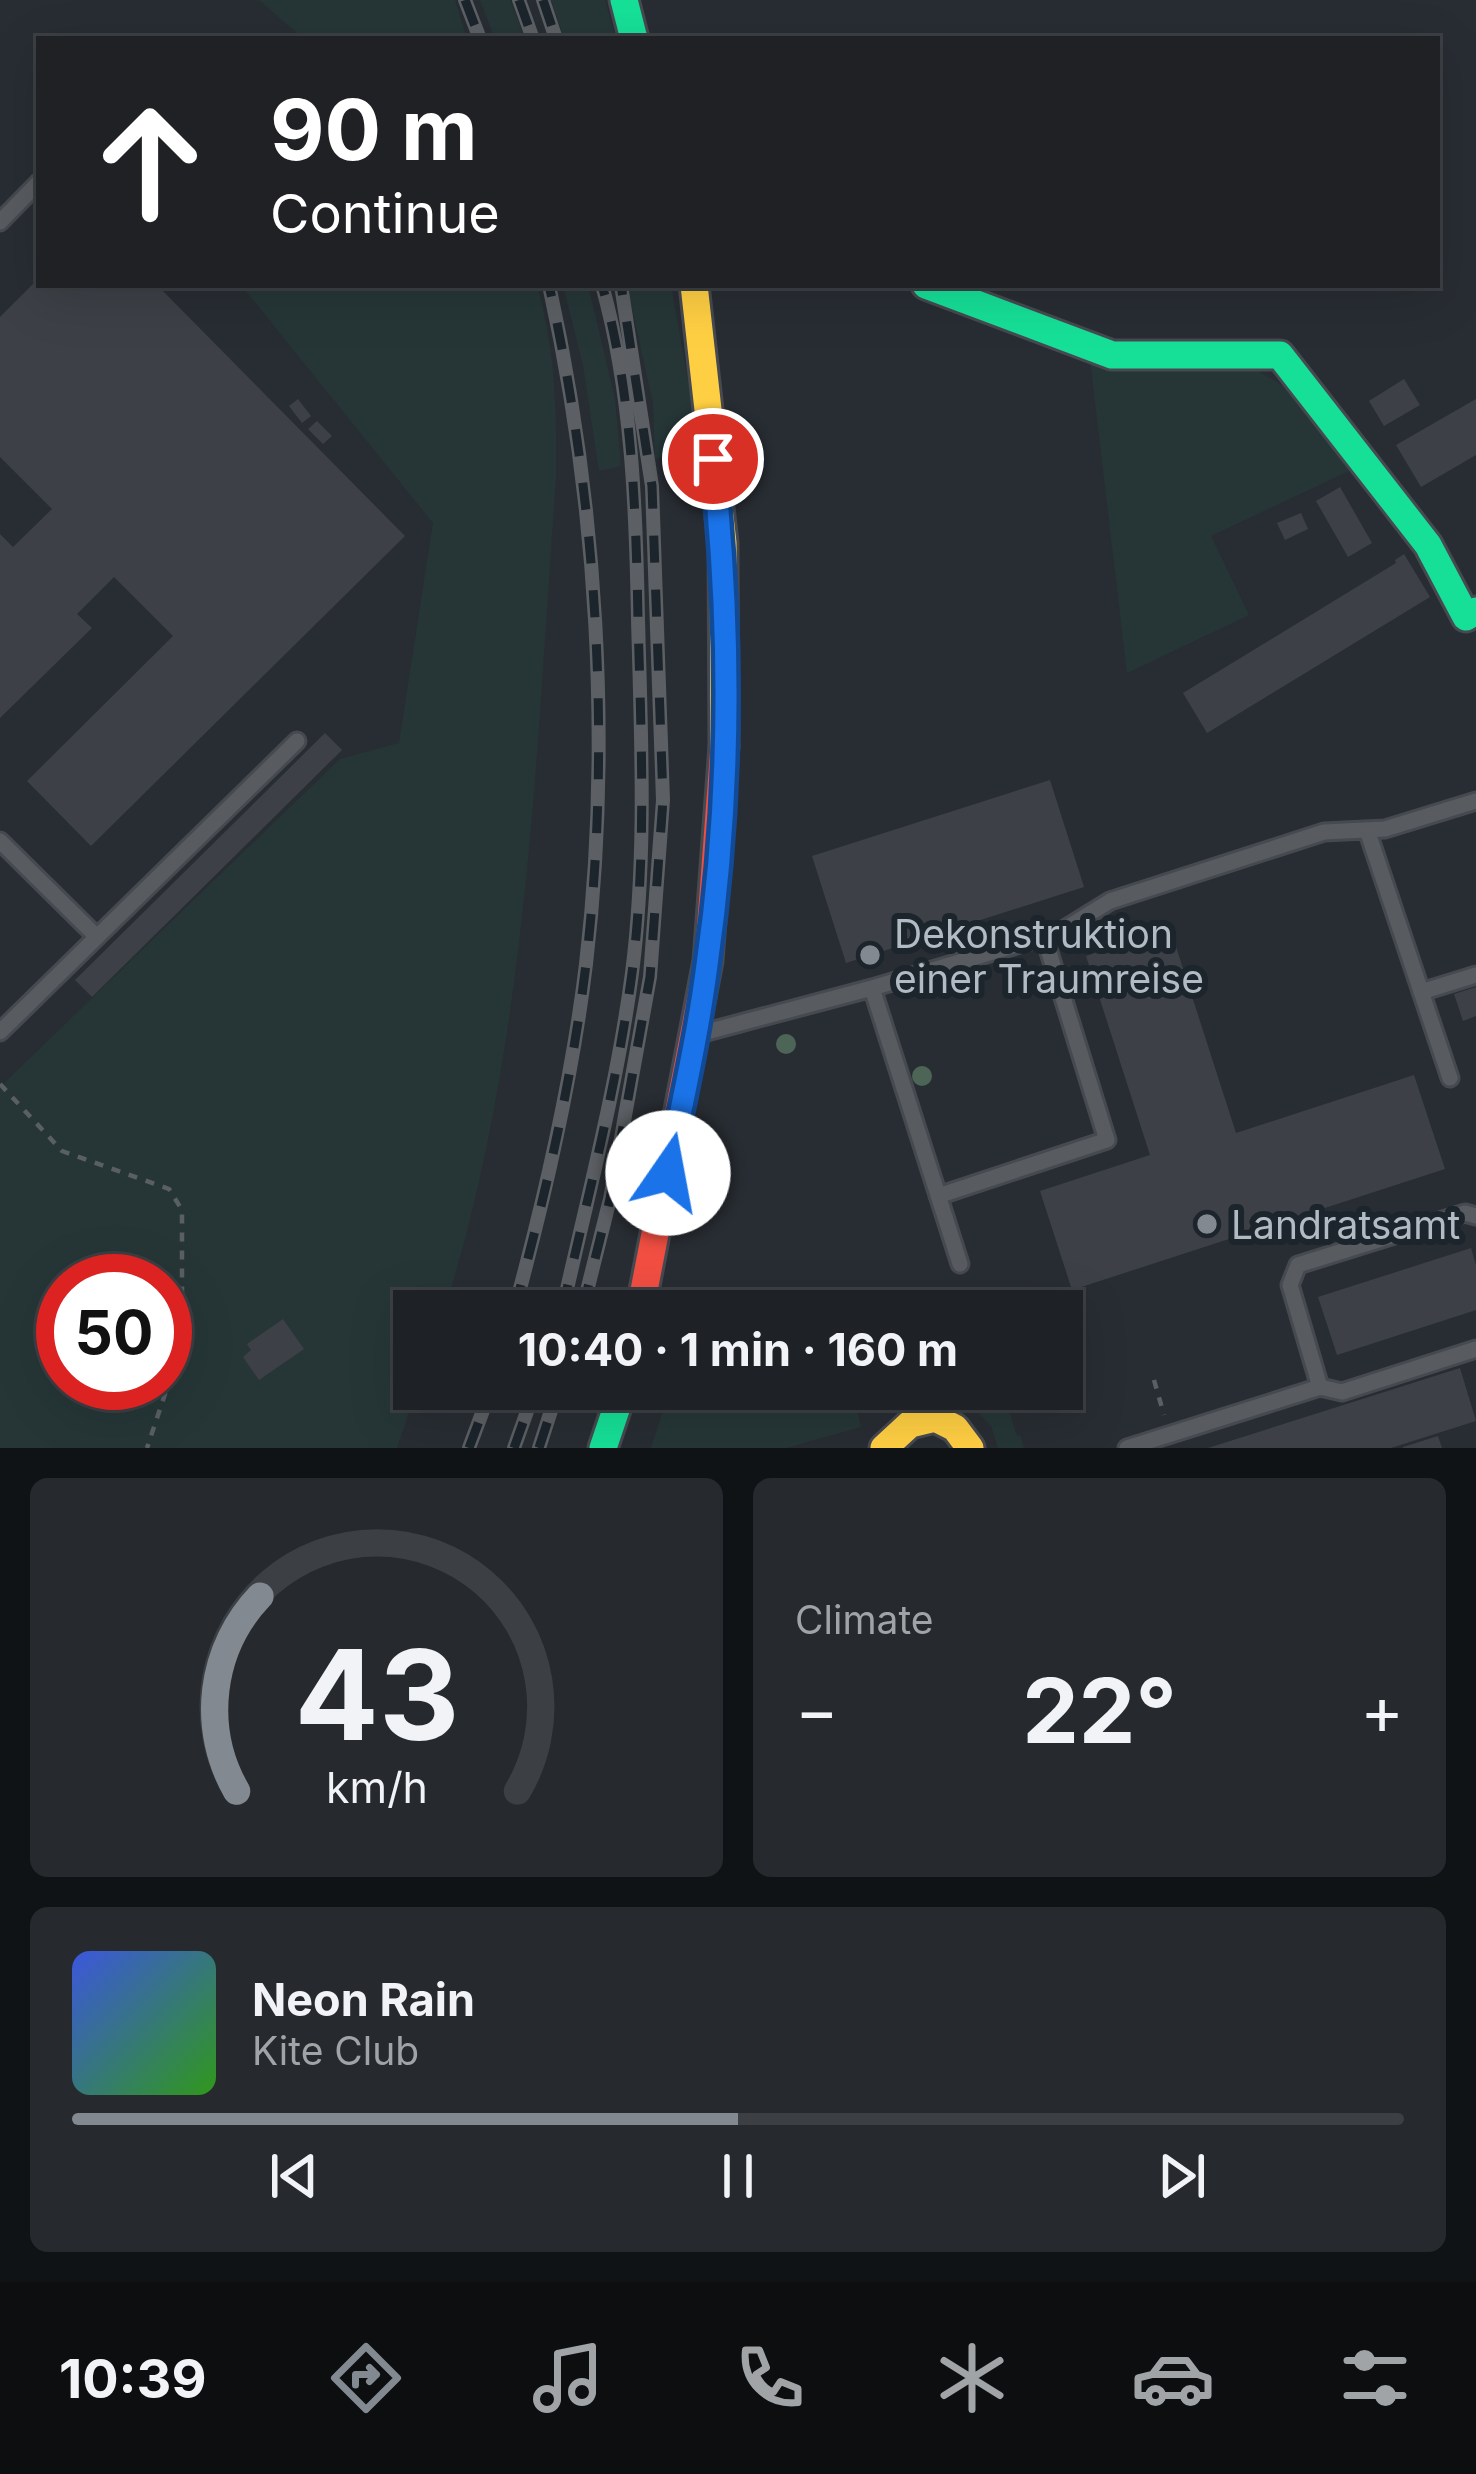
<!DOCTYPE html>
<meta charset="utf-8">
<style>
:root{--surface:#1e2226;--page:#262a2e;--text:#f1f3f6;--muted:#a1a4a7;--line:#3c3f43;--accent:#828991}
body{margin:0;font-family:Inter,sans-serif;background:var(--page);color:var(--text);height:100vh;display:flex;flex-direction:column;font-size:45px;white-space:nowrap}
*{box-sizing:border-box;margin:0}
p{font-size:39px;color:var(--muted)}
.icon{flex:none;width:66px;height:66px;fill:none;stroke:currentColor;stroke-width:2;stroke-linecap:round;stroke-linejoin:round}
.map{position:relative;height:1448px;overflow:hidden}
.panel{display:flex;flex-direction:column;gap:30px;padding:30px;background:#101315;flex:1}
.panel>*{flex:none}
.guide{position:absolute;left:36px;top:36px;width:1404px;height:252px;border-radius:0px;box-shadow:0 12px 48px #0002,0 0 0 3px var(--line);background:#202124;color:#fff;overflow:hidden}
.speed{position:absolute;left:36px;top:1254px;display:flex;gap:24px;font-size:60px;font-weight:700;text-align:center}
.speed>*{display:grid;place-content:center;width:156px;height:156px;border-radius:50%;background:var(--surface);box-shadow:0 12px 48px #0002,0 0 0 3px var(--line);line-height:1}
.speed .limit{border:18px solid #d22;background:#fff;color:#111}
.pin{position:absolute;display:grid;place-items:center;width:102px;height:102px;color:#fff;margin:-51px;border:6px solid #fff;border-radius:50%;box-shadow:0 3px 12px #0007}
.me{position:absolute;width:132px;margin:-66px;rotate:12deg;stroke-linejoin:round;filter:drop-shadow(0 0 9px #0008)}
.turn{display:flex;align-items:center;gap:42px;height:252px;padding:0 36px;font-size:54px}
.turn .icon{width:156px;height:156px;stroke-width:2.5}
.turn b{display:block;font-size:84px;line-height:102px}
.big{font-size:90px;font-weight:700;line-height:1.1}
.panel .widget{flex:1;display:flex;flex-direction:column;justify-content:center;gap:18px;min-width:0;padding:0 42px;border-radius:18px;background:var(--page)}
.panel .dial{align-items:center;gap:0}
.dial svg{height:312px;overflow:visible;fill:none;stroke:var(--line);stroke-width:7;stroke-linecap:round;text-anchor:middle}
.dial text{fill:var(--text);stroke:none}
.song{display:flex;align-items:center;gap:36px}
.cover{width:144px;height:144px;border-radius:18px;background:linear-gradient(135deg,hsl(230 70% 55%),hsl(110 70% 35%))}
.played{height:12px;border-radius:6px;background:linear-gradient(90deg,var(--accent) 50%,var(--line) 50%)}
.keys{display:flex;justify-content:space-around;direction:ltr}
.heat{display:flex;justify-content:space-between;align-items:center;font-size:66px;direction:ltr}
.panel .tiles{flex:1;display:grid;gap:30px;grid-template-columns:1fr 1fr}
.widget:last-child{grid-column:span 2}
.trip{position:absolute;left:393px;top:1290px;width:690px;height:120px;border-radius:0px;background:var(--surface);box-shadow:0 12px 48px #0002,0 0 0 3px var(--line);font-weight:700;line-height:120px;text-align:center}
.dock{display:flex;height:192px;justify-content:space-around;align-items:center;background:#0c0e0f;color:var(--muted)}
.dock .icon{width:84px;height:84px}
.dock .current{color:var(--accent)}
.dock b{font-size:54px;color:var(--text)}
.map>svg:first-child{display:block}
.green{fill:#263637;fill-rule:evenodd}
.building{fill:#3d4147}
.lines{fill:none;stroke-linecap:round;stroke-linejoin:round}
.lane-casing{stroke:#464a50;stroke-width:21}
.fast-casing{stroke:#464a50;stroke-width:33}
.slow-casing{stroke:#464a50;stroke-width:33}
.jam-casing{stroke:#464a50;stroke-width:33}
.path{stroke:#5a5f63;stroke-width:4.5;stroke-dasharray:9 9;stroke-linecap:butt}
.lane{stroke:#585c61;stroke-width:15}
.fast{stroke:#16e098;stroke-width:27}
.slow{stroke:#ffcf43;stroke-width:27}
.jam{stroke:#f24e42;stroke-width:27}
.rail-casing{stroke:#5c6064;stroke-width:14}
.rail{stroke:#1c242c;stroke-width:9;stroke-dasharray:27;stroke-linecap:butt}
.tree{fill:#4d6556}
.route-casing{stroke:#114b97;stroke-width:30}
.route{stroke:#1a73e8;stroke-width:21}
.poi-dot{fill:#828991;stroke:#1c242c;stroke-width:4.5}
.labels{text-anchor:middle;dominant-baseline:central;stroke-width:12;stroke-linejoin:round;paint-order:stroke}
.poi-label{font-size:39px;fill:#b2bac4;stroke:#1c242c;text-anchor:start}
</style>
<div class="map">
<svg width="1476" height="1448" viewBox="0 0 1476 1448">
<rect width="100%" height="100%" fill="#282d33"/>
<path class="green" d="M259,0H455L467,39H304Z
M480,0H510L525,39H495Z
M551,0H605L616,39H564Z
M241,285H537C555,348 557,412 556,477C536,752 528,1047 444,1311H414V1389H417L397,1448H0V1087L340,759L399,743L433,523ZM63,1281H165V1383H63Z
M563,285H588L615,399L621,466L599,471L583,365Z
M627,285H671L700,449L655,459L653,403Z
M1089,351L1258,371L1287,388L1355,468L1211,536L1249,615L1127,673Z
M677,1389H897L855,1403L861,1427L786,1448H651L669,1392Z
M1002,1389L1017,1436L1020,1435L1024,1448H998L991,1426L969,1403L978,1391Z"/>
<path class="building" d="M39,278V285H157L405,536L91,846L27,781L173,636L114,577L77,614L92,628L0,718V534L13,547L52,509L0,457V317Z
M1404,379L1420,405L1384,426L1369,401Z
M298,399L311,416L302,423L289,406Z
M1476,399V455L1421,487L1396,445Z
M317,421L332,436L323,444L308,429Z
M1340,487L1372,543L1348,557L1316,501Z
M1301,513L1308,529L1285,540L1277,523Z
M1404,554L1430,597L1207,733L1183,693L1396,563L1395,560Z
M325,733L342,750L92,997L75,980Z
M1050,780L1084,887L846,963L812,856Z
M1170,928L1236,1133L1414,1075L1445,1169L1072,1290L1040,1191L1150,1155L1086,956Z
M1476,987V1016L1463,1021L1454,994Z
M1471,1248L1476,1265V1310L1337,1355L1318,1297Z
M283,1319L304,1349L259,1380L243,1357L251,1350L247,1344Z
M1460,1368L1476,1421L1391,1448H1208Z
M1438,1436L1442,1448H1403V1447Z"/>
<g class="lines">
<defs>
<path id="lane" d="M0,222L39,182
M1367,830L1450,1078
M0,841L97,937
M872,988L1060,932L1110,901L1324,832L1385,829L1476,801
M1421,992L1476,975
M0,1032L297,741
M699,1034L872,988L960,1264
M938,1196L1107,1140L1044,936
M1320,1387L1290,1285L1298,1265L1465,1213L1476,1216
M1127,1448L1320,1387L1342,1392L1476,1349"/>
<path id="fast" d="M624,0L634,39
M926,285L1112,355H1280L1428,545L1466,617L1476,611
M603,1448L623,1389"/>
<path id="slow" d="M694,285L723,543L724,746
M884,1448L910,1424L935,1418L955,1428L970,1448"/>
<path id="jam" d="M640,1311L708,961L724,746"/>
</defs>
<use href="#lane" class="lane-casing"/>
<use href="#fast" class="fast-casing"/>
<use href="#slow" class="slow-casing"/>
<use href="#jam" class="jam-casing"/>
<path class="path" d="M0,1084L62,1151L169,1189L182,1210V1298L173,1370L147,1448
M1154,1380L1164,1415"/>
<use href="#lane" class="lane"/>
<use href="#fast" class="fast"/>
<use href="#slow" class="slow"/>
<use href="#jam" class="jam"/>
<defs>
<path id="rail" d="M465,0L480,39
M519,0L533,39
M543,0L556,39
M514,1311C545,1197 572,1081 586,964C612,743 597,502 549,285
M562,1311C587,1199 617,1087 632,973C647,855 641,736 638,619C636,508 632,392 602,285
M582,1311L610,1199L650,977L663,800L652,486L621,285
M469,1448L491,1389
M514,1448L535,1389
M539,1448L558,1389"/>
</defs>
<use href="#rail" class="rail-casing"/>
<use href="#rail" class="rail"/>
</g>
<g class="tree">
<circle cx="786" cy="1044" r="10"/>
<circle cx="922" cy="1076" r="10"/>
</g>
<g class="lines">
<defs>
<path id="route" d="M668,1173C682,1104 698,1035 707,965C731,799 731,625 713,459"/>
</defs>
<use href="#route" class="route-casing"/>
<use href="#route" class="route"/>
</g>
<g class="poi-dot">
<circle cx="870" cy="955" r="12"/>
<circle cx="1207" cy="1224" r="12"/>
</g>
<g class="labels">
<g class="poi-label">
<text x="894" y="933">Dekonstruktion<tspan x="894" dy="45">einer Traumreise</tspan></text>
<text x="1231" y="1224">Landratsamt</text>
</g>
</g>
</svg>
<div class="speed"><div class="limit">50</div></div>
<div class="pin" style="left:713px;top:459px;background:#d93025"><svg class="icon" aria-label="arrive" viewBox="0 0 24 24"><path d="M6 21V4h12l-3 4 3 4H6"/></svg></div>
<svg class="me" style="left:668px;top:1173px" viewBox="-20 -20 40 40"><circle r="19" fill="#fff"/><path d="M0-13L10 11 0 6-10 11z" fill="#1a73e8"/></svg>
<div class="trip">10:40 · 1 min · 160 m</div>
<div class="guide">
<div class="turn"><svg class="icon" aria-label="ahead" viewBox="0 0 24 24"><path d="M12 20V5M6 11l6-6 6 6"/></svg><div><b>90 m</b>Continue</div></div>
</div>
</div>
<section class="panel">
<div class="tiles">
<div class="widget dial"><svg viewBox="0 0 100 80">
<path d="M14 69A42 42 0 1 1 86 69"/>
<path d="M14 69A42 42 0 0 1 20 19" stroke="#828991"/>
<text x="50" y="56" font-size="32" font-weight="700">43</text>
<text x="50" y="72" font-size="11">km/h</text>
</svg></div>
<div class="widget"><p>Climate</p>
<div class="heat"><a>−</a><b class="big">22°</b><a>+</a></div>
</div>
<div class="widget">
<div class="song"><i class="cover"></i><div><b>Neon Rain</b><p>Kite Club</p></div></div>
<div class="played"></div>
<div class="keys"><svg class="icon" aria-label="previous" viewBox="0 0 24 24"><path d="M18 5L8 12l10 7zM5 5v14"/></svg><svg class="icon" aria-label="pause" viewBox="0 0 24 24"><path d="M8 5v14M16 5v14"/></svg><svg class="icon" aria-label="next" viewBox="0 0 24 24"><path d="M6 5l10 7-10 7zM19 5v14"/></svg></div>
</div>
</div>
</section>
<nav class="dock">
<b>10:39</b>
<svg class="icon current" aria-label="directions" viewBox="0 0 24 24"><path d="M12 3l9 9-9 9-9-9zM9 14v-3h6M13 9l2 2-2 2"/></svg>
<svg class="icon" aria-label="music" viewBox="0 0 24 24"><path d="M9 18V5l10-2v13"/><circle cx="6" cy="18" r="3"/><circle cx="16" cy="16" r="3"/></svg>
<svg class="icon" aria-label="phone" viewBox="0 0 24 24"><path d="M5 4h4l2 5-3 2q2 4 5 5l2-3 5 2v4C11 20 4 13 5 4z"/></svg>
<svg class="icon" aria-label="climate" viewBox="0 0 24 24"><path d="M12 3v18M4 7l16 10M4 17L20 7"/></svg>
<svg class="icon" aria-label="car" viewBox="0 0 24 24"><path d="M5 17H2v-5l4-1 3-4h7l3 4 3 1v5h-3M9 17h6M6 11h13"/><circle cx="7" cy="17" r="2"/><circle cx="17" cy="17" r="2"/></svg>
<svg class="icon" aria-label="filters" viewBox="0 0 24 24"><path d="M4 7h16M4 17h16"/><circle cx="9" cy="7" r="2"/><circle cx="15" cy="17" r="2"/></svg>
</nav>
